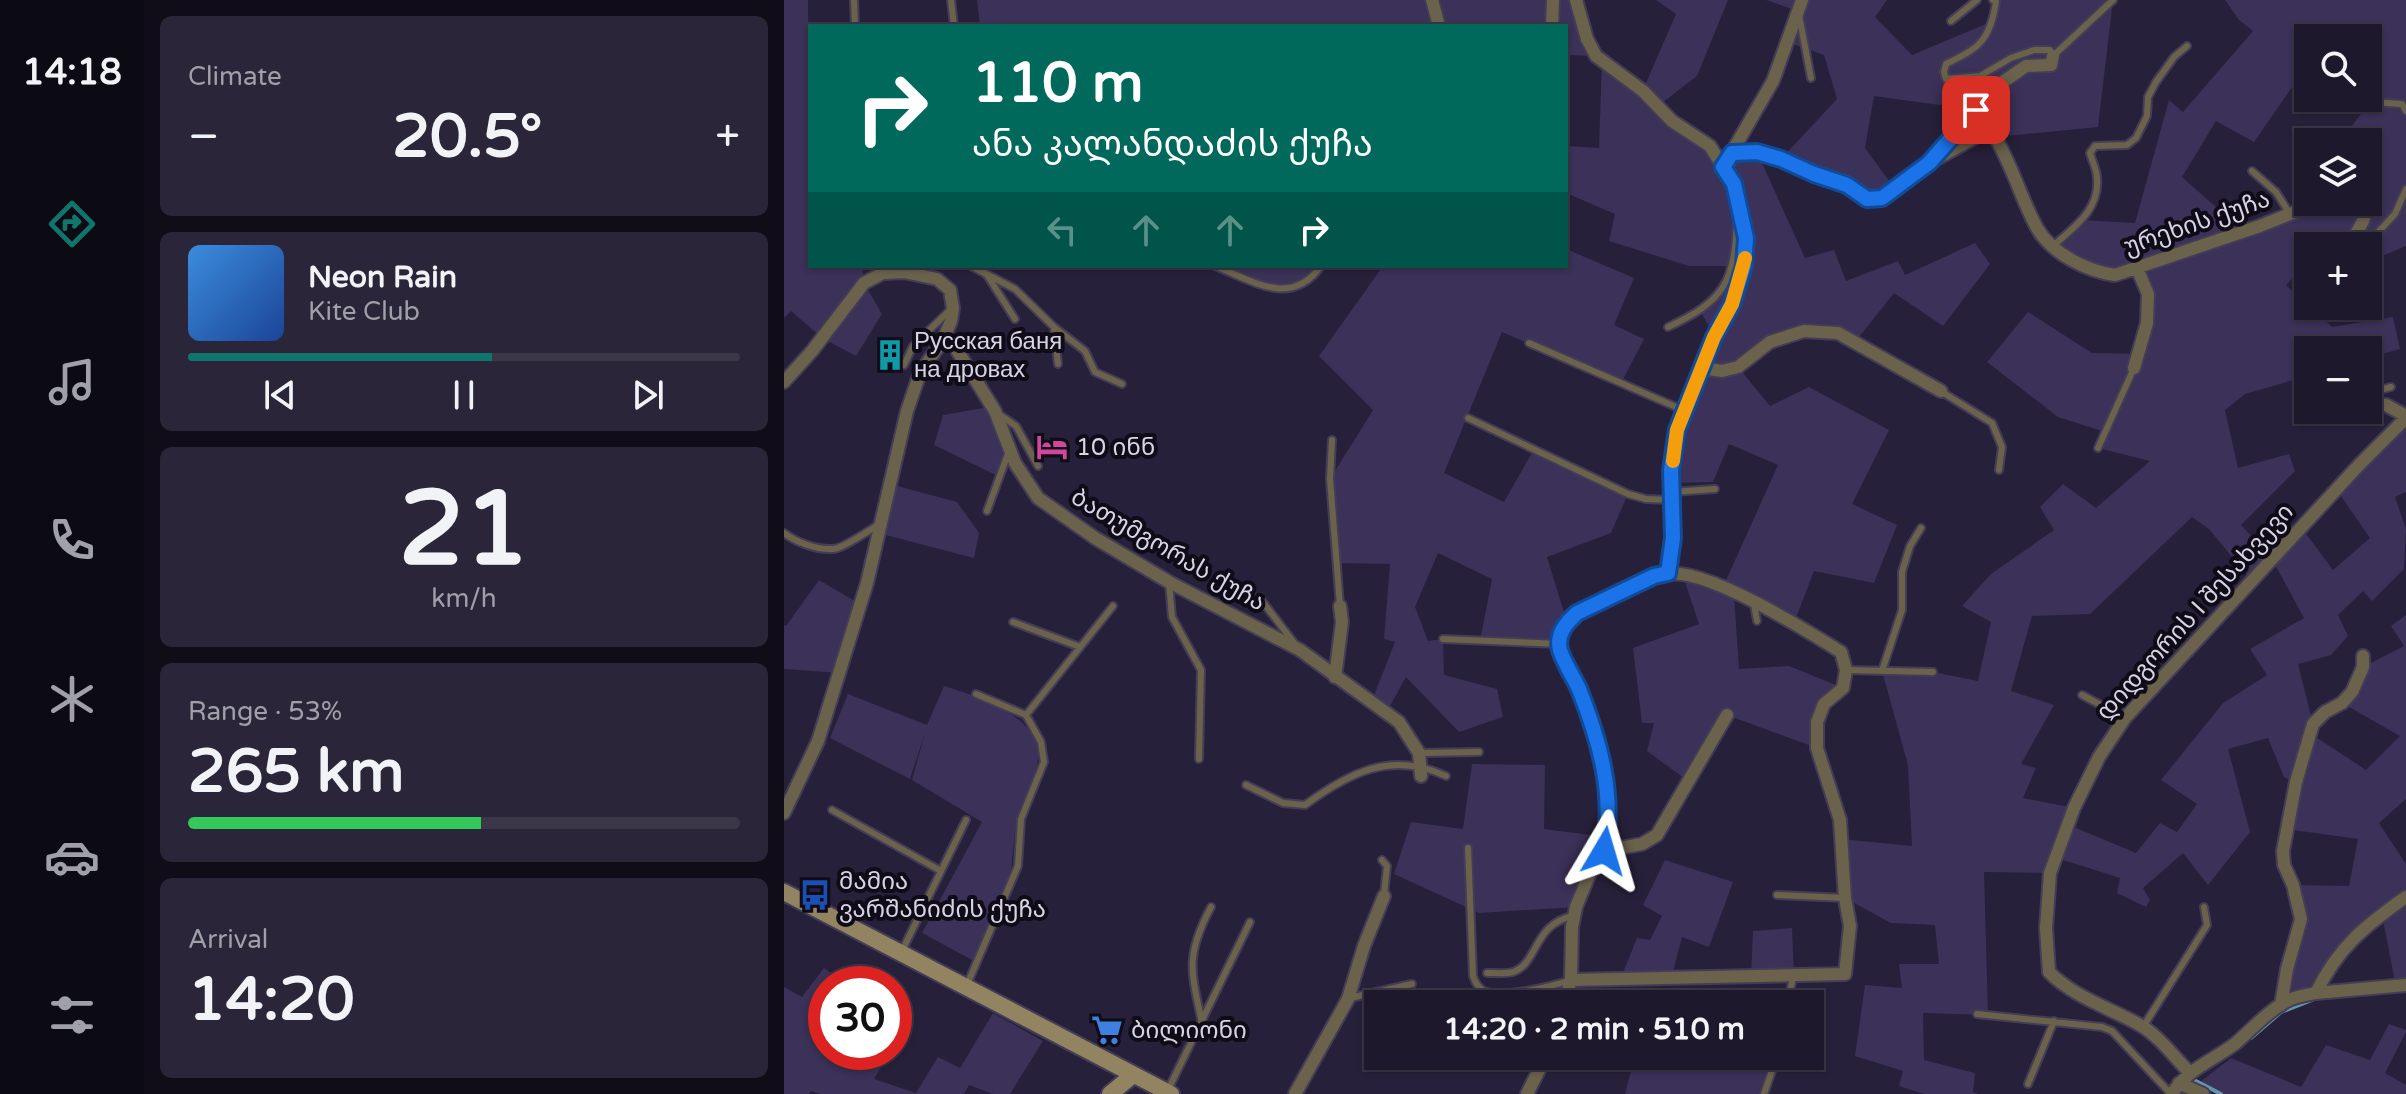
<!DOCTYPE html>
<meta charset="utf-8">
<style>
:root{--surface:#1d182c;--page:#2a2538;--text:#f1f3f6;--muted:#a0a0a9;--line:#3b3748;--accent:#0f766e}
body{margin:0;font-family:"Varela Round","Noto Sans Georgian",sans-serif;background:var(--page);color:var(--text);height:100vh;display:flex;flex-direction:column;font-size:30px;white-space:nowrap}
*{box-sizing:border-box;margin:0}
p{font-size:26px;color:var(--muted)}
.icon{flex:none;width:44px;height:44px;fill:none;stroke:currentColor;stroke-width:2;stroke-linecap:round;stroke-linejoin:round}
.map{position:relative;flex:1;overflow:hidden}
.sheet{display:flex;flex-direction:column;gap:16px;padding:16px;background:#100d18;width:640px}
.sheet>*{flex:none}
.top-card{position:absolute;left:24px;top:24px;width:760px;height:244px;border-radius:0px;box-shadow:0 2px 6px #0004,0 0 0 2px var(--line);background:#00695c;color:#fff;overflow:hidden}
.tools{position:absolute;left:1510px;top:24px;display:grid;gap:16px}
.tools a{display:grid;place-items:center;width:88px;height:88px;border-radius:0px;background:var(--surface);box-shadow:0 2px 6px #0004,0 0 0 2px var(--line);font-size:40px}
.speed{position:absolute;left:24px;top:966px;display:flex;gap:16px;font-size:40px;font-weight:700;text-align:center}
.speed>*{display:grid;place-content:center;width:104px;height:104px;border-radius:50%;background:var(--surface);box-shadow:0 2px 6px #0004,0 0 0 2px var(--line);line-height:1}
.speed .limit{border:12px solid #d22;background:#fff;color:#111}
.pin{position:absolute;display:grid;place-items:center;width:68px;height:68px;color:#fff;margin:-34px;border-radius:16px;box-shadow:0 4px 12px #0006}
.me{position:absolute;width:88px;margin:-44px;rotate:7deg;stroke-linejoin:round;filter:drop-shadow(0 0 6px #0008)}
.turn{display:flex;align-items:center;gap:28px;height:168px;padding:0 32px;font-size:36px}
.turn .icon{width:104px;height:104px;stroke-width:2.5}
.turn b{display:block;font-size:56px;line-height:68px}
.lanes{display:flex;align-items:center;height:76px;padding:0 32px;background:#0003;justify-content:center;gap:40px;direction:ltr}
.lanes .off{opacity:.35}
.big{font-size:60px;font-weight:700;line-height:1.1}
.sheet .widget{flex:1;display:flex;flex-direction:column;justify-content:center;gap:12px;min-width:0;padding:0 28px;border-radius:12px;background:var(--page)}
.sheet .dial{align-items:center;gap:0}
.dial b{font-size:104px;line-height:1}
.song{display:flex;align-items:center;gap:24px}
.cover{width:96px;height:96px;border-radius:12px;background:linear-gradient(135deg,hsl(210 70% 55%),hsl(220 70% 35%))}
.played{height:8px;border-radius:4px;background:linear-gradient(90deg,var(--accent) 55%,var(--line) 55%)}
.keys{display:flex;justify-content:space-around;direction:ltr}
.heat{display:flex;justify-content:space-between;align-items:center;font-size:44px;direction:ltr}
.charge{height:12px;border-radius:6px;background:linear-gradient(90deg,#34c759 53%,var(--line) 0)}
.trip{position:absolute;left:580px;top:990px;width:460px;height:80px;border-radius:0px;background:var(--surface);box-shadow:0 2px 6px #0004,0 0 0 2px var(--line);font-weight:700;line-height:80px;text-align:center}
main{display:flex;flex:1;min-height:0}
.tab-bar{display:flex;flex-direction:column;width:144px;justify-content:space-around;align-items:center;background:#0c0a12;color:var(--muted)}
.tab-bar .icon{width:56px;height:56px}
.tab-bar .selected{color:var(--accent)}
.tab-bar b{font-size:36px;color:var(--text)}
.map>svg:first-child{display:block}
.green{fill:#3b3159;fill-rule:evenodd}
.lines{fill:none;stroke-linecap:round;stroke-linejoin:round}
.stream{stroke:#6396a9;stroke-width:4}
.lane-casing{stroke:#433d56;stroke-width:10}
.street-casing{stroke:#433d56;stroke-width:16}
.secondary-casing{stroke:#433d56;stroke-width:20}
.lane{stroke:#6b624c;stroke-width:6}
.street{stroke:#6b624c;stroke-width:12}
.secondary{stroke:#928460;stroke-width:16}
.route-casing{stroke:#114b97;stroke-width:20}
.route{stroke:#1a73e8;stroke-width:14}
.slow{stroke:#f59e0b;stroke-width:14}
.labels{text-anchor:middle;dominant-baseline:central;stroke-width:8;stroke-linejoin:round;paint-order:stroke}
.street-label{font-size:24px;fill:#d8d4e6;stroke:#0f0c18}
.poi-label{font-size:24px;fill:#d8d4e6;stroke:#0f0c18;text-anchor:start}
</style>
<main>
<nav class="tab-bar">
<b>14:18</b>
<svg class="icon selected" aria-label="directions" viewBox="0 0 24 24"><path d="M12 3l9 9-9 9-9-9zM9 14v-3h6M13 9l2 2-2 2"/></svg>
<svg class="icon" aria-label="music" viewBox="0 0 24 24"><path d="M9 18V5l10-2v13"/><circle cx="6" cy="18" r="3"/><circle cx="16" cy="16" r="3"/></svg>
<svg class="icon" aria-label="phone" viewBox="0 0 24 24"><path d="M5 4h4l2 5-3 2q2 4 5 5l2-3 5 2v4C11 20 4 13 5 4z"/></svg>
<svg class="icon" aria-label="climate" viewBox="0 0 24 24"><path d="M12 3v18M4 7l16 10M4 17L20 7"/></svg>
<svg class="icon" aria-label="car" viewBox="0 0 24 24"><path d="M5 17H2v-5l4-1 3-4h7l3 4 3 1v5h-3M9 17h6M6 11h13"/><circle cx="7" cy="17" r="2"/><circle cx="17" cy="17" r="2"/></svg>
<svg class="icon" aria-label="filters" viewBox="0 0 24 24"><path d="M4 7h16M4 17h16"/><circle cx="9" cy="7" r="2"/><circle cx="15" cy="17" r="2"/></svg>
</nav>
<section class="sheet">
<div class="widget"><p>Climate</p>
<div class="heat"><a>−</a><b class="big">20.5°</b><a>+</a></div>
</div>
<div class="widget">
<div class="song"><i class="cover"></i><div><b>Neon Rain</b><p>Kite Club</p></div></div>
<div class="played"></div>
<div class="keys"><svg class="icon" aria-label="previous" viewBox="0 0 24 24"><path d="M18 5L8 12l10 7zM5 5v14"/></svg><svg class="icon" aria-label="pause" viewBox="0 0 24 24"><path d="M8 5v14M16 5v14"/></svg><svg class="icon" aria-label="next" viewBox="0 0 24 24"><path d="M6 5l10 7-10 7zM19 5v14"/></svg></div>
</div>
<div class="widget dial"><b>21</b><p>km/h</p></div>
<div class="widget"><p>Range · 53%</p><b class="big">265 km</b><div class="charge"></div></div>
<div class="widget"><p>Arrival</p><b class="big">14:20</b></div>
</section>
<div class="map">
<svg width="1622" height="1094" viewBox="0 0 1622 1094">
<rect width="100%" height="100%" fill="#27203a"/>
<path class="green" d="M0,0H24L26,266H78L80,283L98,314L72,356L38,338L7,311L0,318Z
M193,0H792L812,56L782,55V26H196Z
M872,0H944L913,76L874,106L926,146L939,166L948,153L973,152L1021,258L1050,250L1062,281L1114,261L1121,275L1191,243L1206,264L1159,326L1110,293L1071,342L1020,331L986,342L954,367L986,406L1025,387L1105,430L1068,504L1113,525L1090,583L1030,571L1010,623L950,594L955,669L1005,666L1059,688L1040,704L1033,748L943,715L904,781L863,751L870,723H858L849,648L915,624L898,573L939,587L994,465L945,444L929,482L888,483L893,430L930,337L917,312L940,288L948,266H905L825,241L831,214L782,193V146L815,148L818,60L859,90L892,14Z
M982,0H1103L1091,17L1128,55L1209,21L1214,0H1329L1314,127L1211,137L1199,133L1145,163L1192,110L1090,96L1081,148L1111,189L1083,199L997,159L1053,99L1040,55L1003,42L1014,11Z
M1441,0H1622V246L1584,262V246H1524V262L1502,285L1548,327L1609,317L1616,349L1584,358V350H1524V376L1461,394L1441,410L1454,468L1505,454L1511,471L1457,525L1488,558L1517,527L1549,570L1586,538L1552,489L1622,418V492L1611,497L1622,529L1620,569L1588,601L1579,591L1554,615L1564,636L1547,655L1514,664L1529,724L1527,734L1582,770L1616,736L1558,703L1579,667L1620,646L1607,626L1622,615V799L1595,823L1622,864V985L1612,987L1598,915L1531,990L1511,992L1501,983L1514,932L1509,885L1565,886L1574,839L1502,829L1512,783L1500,777L1484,738L1444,749L1466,832L1424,885L1399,853L1359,888L1366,900L1362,907L1333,893L1336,878L1273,858L1266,873L1200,872L1204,1015L1139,1013L1140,1060L1191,1073L1189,1092L1194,1094H1140L1115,1086L1119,1071L1071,1056L1081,985L1118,988L1115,964H1155L1151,925L1107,923L1061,898L1057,839L1128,846L1124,765L1098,671L1149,672L1194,681L1207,622L1178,606L1207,574L1270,530L1256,507L1279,484L1312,508L1366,461L1314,448L1321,432L1274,417L1203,362L1244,312L1308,353L1356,354L1364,294L1353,268L1331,275L1269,246L1297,220L1351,223L1385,100L1399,112L1469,31L1455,20ZM1524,38H1584L1586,102L1556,142H1584V202H1536L1459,231L1398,177L1432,121L1470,142L1524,64ZM1408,517L1425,529L1467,580L1488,559L1520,618L1466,649L1483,675L1439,703L1377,780L1413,804L1393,832L1376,823L1352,853L1285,825L1290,808L1239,798L1252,768L1237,764L1270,705L1227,691L1248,616L1306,614Z
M782,249L850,278L830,325L860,339L837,383L718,332L660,473L720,502L750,449L844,494L827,533L763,557L783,622L776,644L696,641L708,579L654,553L631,607L644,641L659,639L660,675L713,689L719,717L675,732L622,677L602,713L587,703L611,642L600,639L606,564L551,563L546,479L589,410L535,356L599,266H782Z
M431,266H537L512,288H488Z
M205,407L225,451L216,477L150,445L159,415Z
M106,484L173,502L195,533L190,558L94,533Z
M35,580L76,604L57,673L0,669V625L2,626Z
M160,686C192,696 236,709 252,741C261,760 242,793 236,811C227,837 231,863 223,889C217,913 200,938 190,961L138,933L198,822L128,780L141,733L126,779L46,738L64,694L143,725Z
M688,764L761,765L760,829L822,837L792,907L695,913L610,874L627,822L679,829Z
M881,860L949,882L925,947L898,937L887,979L836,980L853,938L866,940L878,916L859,905Z
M1008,928L1010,976L967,977L969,931Z
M40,968L55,979L52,984H42V1008L38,1017L42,1019V1052H106L90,1079L132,1093L154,1057L176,1068L209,1013L259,1041L226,1094H209L185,1085L180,1094H36L27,1091L25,1094H0V987L18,997Z
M1605,1024L1622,1030V1032L1601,1073L1622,1085V1094H1436L1416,1082L1447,1058L1517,1087L1542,1045L1586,1060Z
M851,1056H993L980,1094H841Z"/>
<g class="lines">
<path class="stream" d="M1467,1038L1497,1012L1528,1000
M1410,1080L1437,1094"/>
<defs>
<path id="lane" d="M70,0L71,26
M167,0L170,26
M1209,0L1212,2C1206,41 1195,48 1162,64L1160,72L1162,79L1196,76L1227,58L1250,50H1266L1269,56L1329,0
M1015,15L1027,78
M1167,21L1193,0
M1586,102L1618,104L1622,111
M1468,171L1492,192L1506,214
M1269,246C1290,227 1316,210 1313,178C1313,170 1308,161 1306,153L1311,146L1343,145L1352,138L1363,116L1364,97L1372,82L1390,57L1403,46
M1563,246L1567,241L1585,242L1611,214L1622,189
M187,266L231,289L270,327L301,351L311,372L338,384
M431,266C469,281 507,308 537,266
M203,275L231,319
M1584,280L1588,278
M884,327C941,301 951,281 953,219
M270,328L274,364
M745,343L899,410
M120,365L129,346L166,310
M1158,392L1208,423L1218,447L1215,470
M1584,393L1607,387
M216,415L232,426L254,466
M684,418L844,494L862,499L887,500
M548,440L546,479L556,606
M1314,448L1350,368
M888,492L931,489
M203,511L225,451
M0,533C12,542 32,550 49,549C58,549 84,531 94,525
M385,582L388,617L417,670L415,759
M475,597L511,644
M970,604L973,621
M229,622L296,647
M659,639L776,644
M1062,670L1149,672
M1098,671L1118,610V572L1126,546L1137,528
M1298,695L1341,718
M242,715L329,606
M635,753L695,752
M462,785L499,803L521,805C566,772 607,751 662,776
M48,810L157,871
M684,848L689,976C691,982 694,988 700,991C717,999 769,986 787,980
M598,860L603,866L600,895
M993,895L1061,898
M117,953L182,820
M703,973C711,973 722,974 729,972C754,964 749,924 789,916
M182,987L234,866L237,819L260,762L257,742L242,715L192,694
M566,998L628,984
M1004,1004L1009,976
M1193,1014L1318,1027L1328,1031L1387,1094
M418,1023C407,971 401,956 427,907
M1359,1027L1423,925L1420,907
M1244,1084L1270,1021
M383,1092L466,922
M980,1094L993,1056"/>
<path id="street" d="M648,0L655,26
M792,0L803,39L812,56L859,91L888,121L926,146L950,184L962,238L960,266L948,304L930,337L893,430L887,470L889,538L884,573
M768,26L769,0
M948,153L973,152L997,159L1030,174L1063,185L1083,199L1098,198L1145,163L1213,86L1242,66L1267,65L1269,56
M945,157L989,81L1018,0
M1145,163L1199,133L1211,137C1229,167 1237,199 1253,228C1268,254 1303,271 1331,275L1476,226L1536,202
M1567,241C1575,229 1585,216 1580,202
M159,340L171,347L211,411L231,463L254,498L311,538L385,582L516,650L615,722L635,753L637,776
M918,368L938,371L954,367L986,342L1020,331L1054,333L1157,391
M1350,368L1363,323L1364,294L1353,268
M0,382L28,351L80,283L99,273L120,272L153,279L166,290L169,308L167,321L159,340L136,373L123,411L83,583L34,741L0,813
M1584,404L1602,405L1622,416
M551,677L558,622L556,606
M820,851L858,844L873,835L943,715
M1532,993L1622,985
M780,1004L787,980L788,927L792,907L808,868L820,851L825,826L823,780L811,729L776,650V634L783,622L793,613C819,602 858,577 884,574C922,568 1022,630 1057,652L1062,670L1059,688L1040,704L1033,722V748L1056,820L1061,898L1066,926L1061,974L787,980
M1497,1005L1503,969L1517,919L1509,885L1500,865L1499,851L1512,782L1529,724L1541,712L1558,703L1568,692L1579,667V656
M1406,1073C1391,1058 1375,1036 1356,1025C1324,1007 1291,998 1265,972L1262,928L1266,873L1290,808L1315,757L1341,718L1575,465L1622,418
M1395,1083L1419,1094
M511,1094L564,999L580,946L600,896
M743,1094L762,1056
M1388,1094C1403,1069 1430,1060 1452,1043C1468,1029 1483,1012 1501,1002C1511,996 1521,995 1532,993C1554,947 1581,926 1622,897"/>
<path id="secondary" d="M0,892L387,1094
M326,1094L349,1075"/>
</defs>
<use href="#lane" class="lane-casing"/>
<use href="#street" class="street-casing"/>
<use href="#secondary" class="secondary-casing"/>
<use href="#lane" class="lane"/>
<use href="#street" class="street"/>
<use href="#secondary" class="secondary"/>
</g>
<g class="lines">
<defs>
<path id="route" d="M820,851C831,794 816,742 795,689C789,676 780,663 776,650C772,634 782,623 793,613L870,576L884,573L889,538L887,470L893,430L930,337L948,304L960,266L962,238L950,184L939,167L948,153L973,152L997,159L1030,174L1063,185L1083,199L1098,198L1145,163L1192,110"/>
</defs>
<use href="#route" class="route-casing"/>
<use href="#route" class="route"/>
<path class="slow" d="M889,461L893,430L930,337L948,304L961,258"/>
</g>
<defs>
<symbol id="building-bare" viewBox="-9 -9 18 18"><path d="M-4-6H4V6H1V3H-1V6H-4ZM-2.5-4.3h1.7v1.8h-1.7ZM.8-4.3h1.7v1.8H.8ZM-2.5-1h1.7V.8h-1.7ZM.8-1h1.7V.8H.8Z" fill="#0f9aa8" stroke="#0f0c18" stroke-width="2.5" paint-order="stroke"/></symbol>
<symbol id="hotel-bare" viewBox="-9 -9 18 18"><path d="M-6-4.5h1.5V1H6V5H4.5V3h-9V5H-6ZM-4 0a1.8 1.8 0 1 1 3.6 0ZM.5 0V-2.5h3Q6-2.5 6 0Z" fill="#d1479c" stroke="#0f0c18" stroke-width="2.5" paint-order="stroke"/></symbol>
<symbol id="bus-bare" viewBox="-9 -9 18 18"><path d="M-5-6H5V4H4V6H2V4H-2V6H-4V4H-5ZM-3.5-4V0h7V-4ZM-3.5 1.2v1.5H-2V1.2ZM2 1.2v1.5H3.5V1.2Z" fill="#1a4fb4" stroke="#0f0c18" stroke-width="2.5" paint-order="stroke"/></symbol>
<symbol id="supermarket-bare" viewBox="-9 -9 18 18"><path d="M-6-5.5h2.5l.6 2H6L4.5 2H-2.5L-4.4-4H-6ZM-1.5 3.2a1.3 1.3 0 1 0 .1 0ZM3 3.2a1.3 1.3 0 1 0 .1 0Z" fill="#3f7fe0" stroke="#0f0c18" stroke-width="2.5" paint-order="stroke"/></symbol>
</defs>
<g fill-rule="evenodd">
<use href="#building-bare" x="84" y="333" width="44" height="44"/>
<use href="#hotel-bare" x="246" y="425" width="44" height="44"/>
<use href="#bus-bare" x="9" y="873" width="44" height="44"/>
<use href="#supermarket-bare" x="301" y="1008" width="44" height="44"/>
</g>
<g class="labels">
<g class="street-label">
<text transform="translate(1413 223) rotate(-19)">ურეხის ქუჩა</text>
<text transform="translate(384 550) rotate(30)">ბათუმგორას ქუჩა</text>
<text transform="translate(1411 612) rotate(-48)">დიდგორის I შესახვევი</text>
</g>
<g class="poi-label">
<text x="130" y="341">Русская баня<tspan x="130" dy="28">на дровах</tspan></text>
<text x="292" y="447">10 ინნ</text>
<text x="55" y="881">მამია<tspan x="55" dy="28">ვარშანიძის ქუჩა</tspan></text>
<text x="347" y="1030">ბილიონი</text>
</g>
</g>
</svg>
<div class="tools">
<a><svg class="icon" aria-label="search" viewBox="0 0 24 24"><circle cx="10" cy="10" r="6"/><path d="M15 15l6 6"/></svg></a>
<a><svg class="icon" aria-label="layers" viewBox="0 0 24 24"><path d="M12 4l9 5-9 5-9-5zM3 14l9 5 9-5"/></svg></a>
<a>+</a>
<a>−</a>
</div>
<div class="speed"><div class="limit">30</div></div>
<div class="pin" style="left:1192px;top:110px;background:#d93025"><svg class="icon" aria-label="arrive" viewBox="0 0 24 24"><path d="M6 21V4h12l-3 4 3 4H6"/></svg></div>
<svg class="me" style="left:820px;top:851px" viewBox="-20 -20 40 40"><path d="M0-17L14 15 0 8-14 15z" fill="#1a73e8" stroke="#fff" stroke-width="4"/></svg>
<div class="trip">14:20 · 2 min · 510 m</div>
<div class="top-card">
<div class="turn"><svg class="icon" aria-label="right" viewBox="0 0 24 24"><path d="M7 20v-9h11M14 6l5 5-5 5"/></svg><div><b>110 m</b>ანა კალანდაძის ქუჩა</div></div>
<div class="lanes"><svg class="icon off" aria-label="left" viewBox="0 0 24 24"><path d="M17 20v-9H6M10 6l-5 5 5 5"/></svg><svg class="icon off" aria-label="ahead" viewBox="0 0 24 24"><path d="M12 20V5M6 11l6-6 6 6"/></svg><svg class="icon off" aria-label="ahead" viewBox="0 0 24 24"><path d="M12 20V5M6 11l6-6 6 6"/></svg><svg class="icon" aria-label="right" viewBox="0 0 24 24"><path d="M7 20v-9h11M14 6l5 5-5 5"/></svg></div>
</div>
</div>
</main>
